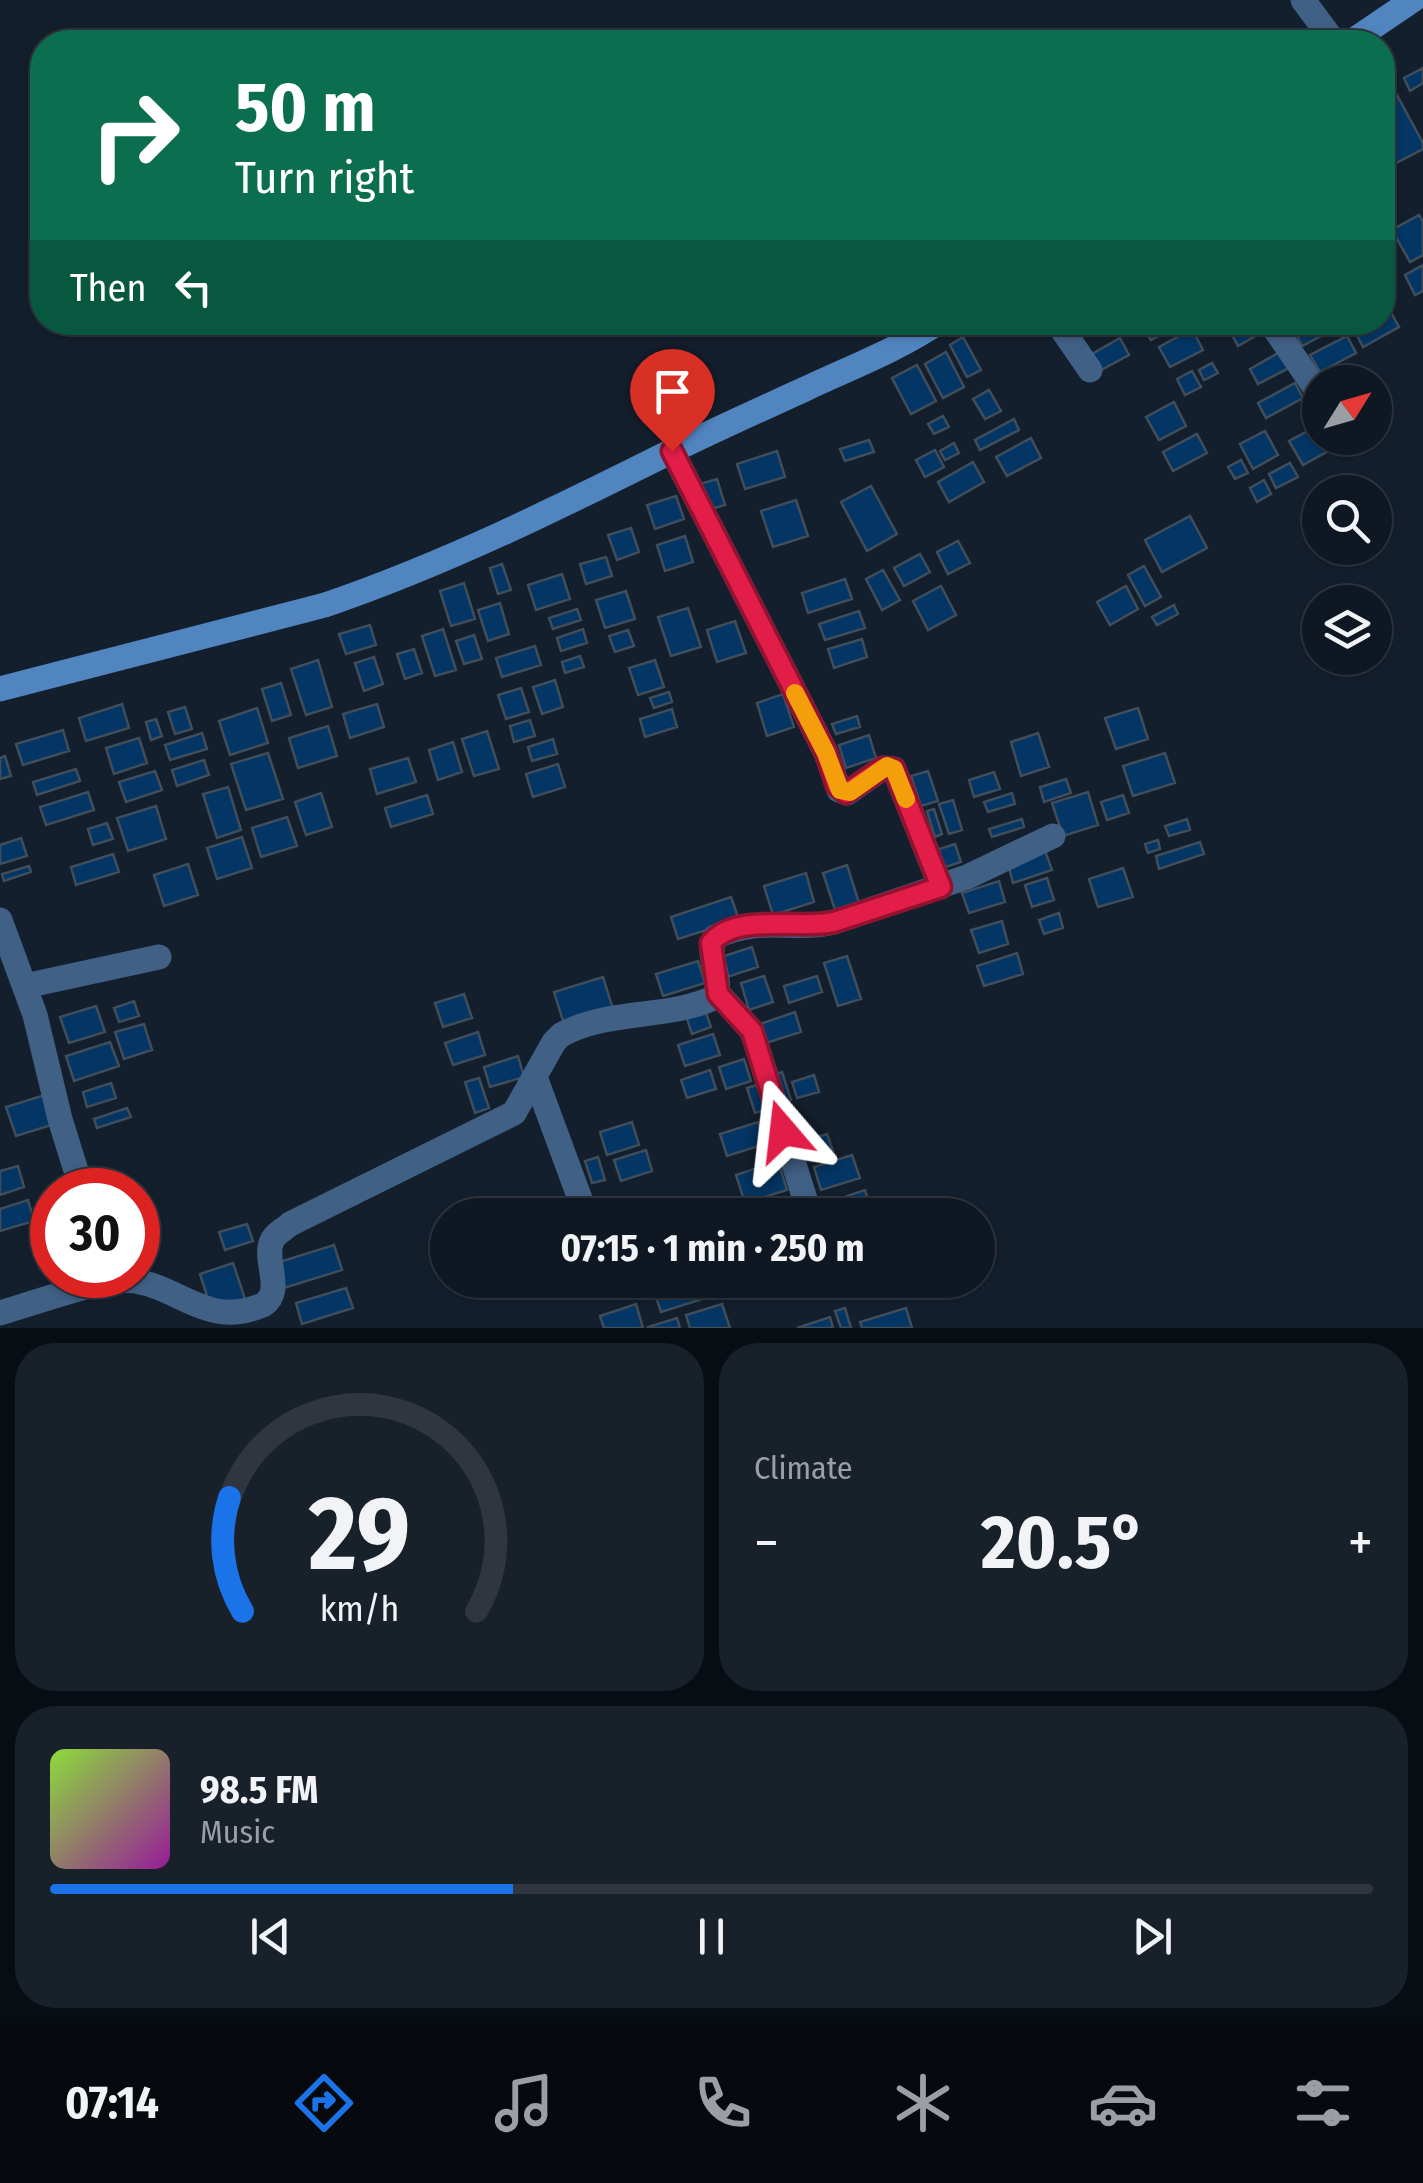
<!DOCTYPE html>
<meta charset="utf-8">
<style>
:root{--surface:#0f1722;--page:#18202a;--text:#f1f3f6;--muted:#9b9fa5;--line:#2f3640;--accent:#1a73e8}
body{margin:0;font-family:"Fira Sans Condensed",sans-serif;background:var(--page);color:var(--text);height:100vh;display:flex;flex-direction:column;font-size:38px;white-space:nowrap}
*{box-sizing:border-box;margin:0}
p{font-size:32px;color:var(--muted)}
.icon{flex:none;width:55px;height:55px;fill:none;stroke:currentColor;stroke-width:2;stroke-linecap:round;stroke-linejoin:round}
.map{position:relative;height:1328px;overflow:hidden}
.drawer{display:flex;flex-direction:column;gap:15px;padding:15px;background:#080d13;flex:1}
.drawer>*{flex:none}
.top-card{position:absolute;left:30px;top:30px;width:1365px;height:305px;border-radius:40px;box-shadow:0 2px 8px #0004,0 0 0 2px var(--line);background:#0b6e4f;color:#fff;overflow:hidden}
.needle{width:65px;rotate:53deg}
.buttons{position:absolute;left:1302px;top:365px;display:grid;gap:20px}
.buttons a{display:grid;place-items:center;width:90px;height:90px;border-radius:50%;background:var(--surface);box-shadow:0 2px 8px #0004,0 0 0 2px var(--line);font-size:50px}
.speed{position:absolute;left:30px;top:1168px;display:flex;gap:20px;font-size:50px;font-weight:700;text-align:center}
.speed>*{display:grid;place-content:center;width:130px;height:130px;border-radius:50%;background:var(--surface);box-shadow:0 2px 8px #0004,0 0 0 2px var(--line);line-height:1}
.speed .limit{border:15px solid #d22;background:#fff;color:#111}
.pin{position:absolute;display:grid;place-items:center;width:85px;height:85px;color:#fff;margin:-102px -42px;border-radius:50% 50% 50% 0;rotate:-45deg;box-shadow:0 0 10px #0007}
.pin .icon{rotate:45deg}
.me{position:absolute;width:110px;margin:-55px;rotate:343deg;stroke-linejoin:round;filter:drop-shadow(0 0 8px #0008)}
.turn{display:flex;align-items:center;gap:35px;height:210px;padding:0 40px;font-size:45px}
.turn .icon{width:130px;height:130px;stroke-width:2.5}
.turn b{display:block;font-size:70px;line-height:85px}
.then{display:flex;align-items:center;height:95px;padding:0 40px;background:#0003;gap:20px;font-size:38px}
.big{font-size:75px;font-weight:700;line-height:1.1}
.drawer .tile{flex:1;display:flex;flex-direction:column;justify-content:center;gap:15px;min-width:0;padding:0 35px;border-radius:40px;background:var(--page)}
.drawer .dial{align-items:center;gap:0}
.dial svg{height:260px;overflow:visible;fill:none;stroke:var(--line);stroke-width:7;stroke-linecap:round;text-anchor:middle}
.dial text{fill:var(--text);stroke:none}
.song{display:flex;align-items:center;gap:30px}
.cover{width:120px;height:120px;border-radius:15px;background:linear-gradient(135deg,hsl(90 70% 55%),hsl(300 70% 35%))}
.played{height:10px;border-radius:5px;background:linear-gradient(90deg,var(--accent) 35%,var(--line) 35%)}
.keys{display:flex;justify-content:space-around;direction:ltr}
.heat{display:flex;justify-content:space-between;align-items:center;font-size:55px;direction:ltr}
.drawer .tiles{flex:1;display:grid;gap:15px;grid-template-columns:1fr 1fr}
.tile:last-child{grid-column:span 2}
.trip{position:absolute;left:430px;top:1198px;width:565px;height:100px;border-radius:50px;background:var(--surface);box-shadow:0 2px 8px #0004,0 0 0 2px var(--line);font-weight:700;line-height:100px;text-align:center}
.menu{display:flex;height:160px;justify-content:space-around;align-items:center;background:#06090e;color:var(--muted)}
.menu .icon{width:70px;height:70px}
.menu .current{color:var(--accent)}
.menu b{font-size:45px;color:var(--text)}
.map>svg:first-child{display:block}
.building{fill:#033665;stroke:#404d5b;stroke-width:2.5}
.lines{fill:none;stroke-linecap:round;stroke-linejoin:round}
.minor{stroke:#406085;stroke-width:25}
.secondary{stroke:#5185c0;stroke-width:25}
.route-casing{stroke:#92132f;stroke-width:25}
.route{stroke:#e11d48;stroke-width:18}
.slow{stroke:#f59e0b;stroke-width:18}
</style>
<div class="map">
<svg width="1423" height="1328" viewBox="0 0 1423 1328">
<rect width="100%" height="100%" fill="#141f2d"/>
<path class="building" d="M1423,68V83L1410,91L1404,78Z
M1386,75L1423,143V149L1396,163L1382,138V76Z
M1419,215L1423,222V255L1410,262L1392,230Z
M1423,265V291L1415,295L1405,275Z
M1387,305L1399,327L1363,347L1351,324L1382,322V307Z
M1148,322H1177L1179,325L1151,340L1142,326Z
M1253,322L1259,334L1238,346L1231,333Z
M1299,322H1339L1340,326L1302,346L1292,326Z
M1192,329L1203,350L1170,367L1159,347Z
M1347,336L1356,353L1320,372L1310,355Z
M963,337L981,370L967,377L950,345Z
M1120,338L1129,355L1101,370L1092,354Z
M946,352L964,387L943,398L925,364Z
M1280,352L1289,368L1258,384L1250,369Z
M1212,363L1218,373L1204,380L1199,370Z
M917,365L936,401L911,414L892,378Z
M1362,368L1370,382H1335Z
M1192,371L1201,387L1185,395L1177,379Z
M1295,383L1303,398L1266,418L1258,403Z
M989,390L1001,411L985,419L973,399Z
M1174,402L1186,426L1159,440L1146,417Z
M943,416L949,427L934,434L928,424Z
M1014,419L1019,430L980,450L975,440Z
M1319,425L1320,438H1326L1332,449L1303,465L1289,441Z
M1265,431L1278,455L1253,469L1240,444Z
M1197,434L1207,453L1173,471L1163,452Z
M1031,438L1041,458L1007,476L996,457Z
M869,440L874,452L845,461L840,449Z
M954,443L959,453L945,460L940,451Z
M935,450L944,467L925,477L916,460Z
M777,451L785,477L745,489L737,464Z
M1241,460L1248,473L1235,479L1228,467Z
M973,462L984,482L949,502L938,482Z
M1290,463L1298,477L1276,488L1269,474Z
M717,479L725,505L708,510L700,484Z
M1264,480L1271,494L1257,502L1250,488Z
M871,486L897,534L867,551L841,502Z
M676,496L684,519L655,529L647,505Z
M796,500L808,536L773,547L761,511Z
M1190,516L1207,548L1162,572L1145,540Z
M631,528L639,552L617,560L608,535Z
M685,536L693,562L665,571L657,545Z
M958,541L970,563L948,574L937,552Z
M920,554L930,572L904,586L894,568Z
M606,557L612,576L586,584L580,564Z
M502,564L511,590L498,594L490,568Z
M1144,566L1161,597L1145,606L1128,575Z
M883,570L900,600L882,610L866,579Z
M562,574L570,599L536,610L528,585Z
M845,579L852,599L808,613L802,593Z
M464,583L475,619L451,626L440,591Z
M941,586L956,615L928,630L913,601Z
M1126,586L1138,609L1110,625L1097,602Z
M626,591L635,619L605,628L596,600Z
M500,603L509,634L488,641L478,610Z
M1174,605L1178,614L1157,625L1152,617Z
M688,608L701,647L671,656L658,617Z
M577,609L581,620L553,629L549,618Z
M859,611L865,628L825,640L819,624Z
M735,621L746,653L717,662L707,630Z
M370,625L376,645L346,654L339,634Z
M443,629L456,670L435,676L422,636Z
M583,629L587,643L561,651L557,638Z
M628,630L634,646L615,652L609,636Z
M474,635L482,659L464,664L456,641Z
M862,639L867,657L834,668L828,649Z
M535,646L541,665L502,677L496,658Z
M414,649L422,673L405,679L397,654Z
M580,656L584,667L565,673L562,662Z
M374,657L383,684L364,691L355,663Z
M318,660L332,707L306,715L291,669Z
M655,660L664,687L638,695L629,668Z
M555,680L563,707L542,714L533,687Z
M281,683L291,715L272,721L262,689Z
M521,688L529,712L506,719L498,695Z
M669,692L672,702L654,708L650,698Z
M783,694L794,727L767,736L757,703Z
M122,704L129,728L86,741L79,718Z
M377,704L384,727L350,738L343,714Z
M185,707L192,729L175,734L168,712Z
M257,708L268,743L230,755L219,721Z
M1138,708L1148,739L1116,749L1105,718Z
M672,709L677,727L645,737L640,719Z
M857,716L860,727L836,734L832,724Z
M156,719L162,736L151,740L146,722Z
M530,720L535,736L514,742L510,726Z
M328,726L337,756L298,768L289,738Z
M63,730L69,751L23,765L16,744Z
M487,731L499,769L474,776L462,739Z
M202,733L207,749L170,760L165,745Z
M1038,733L1049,767L1021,776L1011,742Z
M869,735L876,758L846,768L839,745Z
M139,738L147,763L114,774L106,748Z
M553,739L557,754L532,761L528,747Z
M453,742L462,772L438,780L429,750Z
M268,753L283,799L246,810L231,764Z
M1165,753L1175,783L1133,796L1123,766Z
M5,756L11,776L0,779V758Z
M408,758L416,782L377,794L370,769Z
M204,760L209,775L177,786L172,770Z
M558,764L565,787L533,797L526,774Z
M76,769L80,781L37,795L33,782Z
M155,771L162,790L126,802L119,782Z
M928,771L938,801L921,806L911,776Z
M994,772L1000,789L974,797L969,780Z
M1066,779L1071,793L1044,802L1040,787Z
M228,787L241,830L217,838L203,794Z
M88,792L94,810L46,825L40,807Z
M1088,792L1098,825L1063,836L1052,803Z
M321,793L332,827L306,835L295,802Z
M1012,793L1015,804L988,812L984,802Z
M427,795L433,814L391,827L385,808Z
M1123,795L1129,813L1107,820L1101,802Z
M953,800L962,830L949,834L939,804Z
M156,806L166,839L128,851L117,818Z
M934,809L942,834L935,837L927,811Z
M287,817L297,846L261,857L252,828Z
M1022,819L1024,827L992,837L989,829Z
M1187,819L1190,830L1169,836L1165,826Z
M107,823L113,839L93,845L88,829Z
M242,837L252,868L217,879L207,848Z
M21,838L27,856L0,864V845Z
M1158,840L1160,849L1148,853L1145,844Z
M1200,842L1204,854L1159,869L1156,856Z
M955,844L961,862L939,869L933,851Z
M1044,848L1052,870L1013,883L1007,860Z
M113,854L119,872L76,885L71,867Z
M188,864L198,895L164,906L154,875Z
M847,865L860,906L836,913L823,873Z
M29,866L31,872L4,881L2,874Z
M1123,868L1133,897L1098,907L1089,879Z
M806,873L814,902L773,915L764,886Z
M1047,878L1054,900L1032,907L1025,885Z
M999,881L1005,902L969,913L962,893Z
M731,897L739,920L678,939L671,917Z
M1059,913L1063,928L1044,934L1039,920Z
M1002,921L1008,944L979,953L971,930Z
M752,947L758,967L727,977L721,957Z
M1017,953L1023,974L984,986L977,966Z
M847,956L861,999L838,1006L824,963Z
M698,961L705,983L663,996L656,974Z
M764,976L773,1002L749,1010L741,983Z
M817,976L822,992L789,1003L784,986Z
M603,977L613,1009L564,1024L554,992Z
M464,994L472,1018L443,1027L435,1003Z
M134,1001L139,1016L119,1022L114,1008Z
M96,1006L105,1032L69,1043L60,1017Z
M705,1010L711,1027L692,1034L686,1016Z
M795,1012L801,1032L766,1043L760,1024Z
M144,1024L152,1050L124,1059L115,1032Z
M478,1032L485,1055L453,1065L445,1043Z
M713,1034L720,1055L685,1066L678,1045Z
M110,1042L119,1066L74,1081L66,1056Z
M518,1056L524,1077L490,1087L484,1067Z
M744,1059L751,1081L726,1089L719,1067Z
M710,1070L716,1089L687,1098L681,1080Z
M782,1072L791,1100L780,1103L771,1075Z
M814,1075L819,1092L797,1098L792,1082Z
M479,1078L489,1108L475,1113L465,1082Z
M111,1083L116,1098L87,1107L83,1092Z
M760,1084L768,1109L755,1113L747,1088Z
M48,1094L58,1123L16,1136L6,1107Z
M127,1108L131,1117L97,1128L94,1119Z
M632,1122L639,1145L607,1155L600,1132Z
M758,1122L765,1144L727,1156L720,1134Z
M827,1134L833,1151L806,1159L801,1142Z
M646,1150L652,1171L621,1181L614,1160Z
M852,1155L860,1178L821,1190L814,1167Z
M598,1157L605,1180L592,1183L585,1161Z
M778,1161L787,1190L745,1203L736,1175Z
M18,1166L24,1187L0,1195V1171Z
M865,1190L867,1197L849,1203L847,1196Z
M670,1198L676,1215H631L629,1210Z
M28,1200L34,1221L0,1231V1209Z
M247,1224L253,1241L225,1250L219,1232Z
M334,1245L342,1270L284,1288L276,1263Z
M233,1263L246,1302L212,1312L200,1274Z
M620,1280H638L642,1292L625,1297Z
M680,1280H701L706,1298L661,1312L653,1288Z
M794,1280H813L815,1285L783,1295L779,1285Z
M346,1288L353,1308L302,1324L296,1303Z
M636,1304L643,1328H604L600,1316Z
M722,1304L730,1328H690L686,1315Z
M845,1308L851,1328H841L835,1311Z
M906,1308L912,1328H862L860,1322Z
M830,1317L833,1328H797Z
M677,1318L680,1328H649L648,1327Z"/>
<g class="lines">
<path class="minor" d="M1303,0L1334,42
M1057,322L1090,370
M1270,322L1320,395
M1349,438L1350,439
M672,451L826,753L839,790L847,793L883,768L894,769L941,887
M0,920L35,1015L60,1119L82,1190
M25,986L159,957
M718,993L752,1031L810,1215
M535,1077L586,1215
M0,1313C33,1304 104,1276 135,1281C183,1289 207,1328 263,1305C286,1290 261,1258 273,1239C276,1233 285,1229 290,1224L514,1113L554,1042L561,1035C607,1009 672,1019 715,997C724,978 705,957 715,937C761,915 792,932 834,922L967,877L1053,836"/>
<path class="secondary" d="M1351,42L1413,0
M0,689L325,605C445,564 558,508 672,451C715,430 759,410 803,390C849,368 896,351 939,322"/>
</g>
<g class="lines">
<defs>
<path id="route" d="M672,451L826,753L837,786L846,793L883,768L894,769L941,887L834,922C800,930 736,912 711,943L718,994L752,1031L783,1131"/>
</defs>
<use href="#route" class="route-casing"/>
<use href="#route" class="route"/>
<path class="slow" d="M795,693L826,753L840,790L850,792L887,766L894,769L906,799"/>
</g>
</svg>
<div class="buttons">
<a><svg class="needle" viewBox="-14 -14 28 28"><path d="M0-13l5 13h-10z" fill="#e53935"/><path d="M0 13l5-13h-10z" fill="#9b9fa5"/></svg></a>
<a><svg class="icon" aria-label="search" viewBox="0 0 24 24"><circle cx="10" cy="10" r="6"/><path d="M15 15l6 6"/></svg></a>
<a><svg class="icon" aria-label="layers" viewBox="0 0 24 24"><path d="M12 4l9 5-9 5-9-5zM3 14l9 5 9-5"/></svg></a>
</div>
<div class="speed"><div class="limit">30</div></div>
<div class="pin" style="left:672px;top:451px;background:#d93025"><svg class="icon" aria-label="arrive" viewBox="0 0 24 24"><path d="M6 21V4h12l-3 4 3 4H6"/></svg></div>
<svg class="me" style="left:783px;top:1131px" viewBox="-20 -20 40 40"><path d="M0-17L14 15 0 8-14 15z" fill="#e11d48" stroke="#fff" stroke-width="4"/></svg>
<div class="trip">07:15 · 1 min · 250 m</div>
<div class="top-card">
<div class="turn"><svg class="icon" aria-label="right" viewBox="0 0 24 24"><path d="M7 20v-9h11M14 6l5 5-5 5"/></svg><div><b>50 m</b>Turn right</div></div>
<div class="then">Then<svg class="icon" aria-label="left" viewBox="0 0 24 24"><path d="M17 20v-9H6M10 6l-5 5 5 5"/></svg></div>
</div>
</div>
<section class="drawer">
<div class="tiles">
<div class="tile dial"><svg viewBox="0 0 100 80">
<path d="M14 69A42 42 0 1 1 86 69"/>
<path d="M14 69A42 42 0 0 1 10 34" stroke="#1a73e8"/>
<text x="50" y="56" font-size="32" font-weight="700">29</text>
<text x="50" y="72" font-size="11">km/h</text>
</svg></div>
<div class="tile"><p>Climate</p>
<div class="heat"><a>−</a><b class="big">20.5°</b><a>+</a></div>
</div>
<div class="tile">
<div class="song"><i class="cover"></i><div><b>98.5 FM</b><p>Music</p></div></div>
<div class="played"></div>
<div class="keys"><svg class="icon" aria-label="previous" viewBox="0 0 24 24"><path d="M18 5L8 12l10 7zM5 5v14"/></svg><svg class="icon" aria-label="pause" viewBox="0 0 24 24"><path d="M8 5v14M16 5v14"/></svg><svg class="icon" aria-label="next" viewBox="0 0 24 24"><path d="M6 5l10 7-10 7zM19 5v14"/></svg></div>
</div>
</div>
</section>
<nav class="menu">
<b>07:14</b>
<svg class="icon current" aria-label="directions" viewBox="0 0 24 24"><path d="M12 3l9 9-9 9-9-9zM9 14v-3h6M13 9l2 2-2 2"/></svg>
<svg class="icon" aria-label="music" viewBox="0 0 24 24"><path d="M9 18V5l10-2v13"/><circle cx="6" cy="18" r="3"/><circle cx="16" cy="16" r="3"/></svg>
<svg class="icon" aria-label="phone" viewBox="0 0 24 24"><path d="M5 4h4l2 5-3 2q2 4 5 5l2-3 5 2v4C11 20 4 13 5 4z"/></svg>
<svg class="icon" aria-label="climate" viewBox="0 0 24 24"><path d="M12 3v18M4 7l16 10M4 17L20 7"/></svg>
<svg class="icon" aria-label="car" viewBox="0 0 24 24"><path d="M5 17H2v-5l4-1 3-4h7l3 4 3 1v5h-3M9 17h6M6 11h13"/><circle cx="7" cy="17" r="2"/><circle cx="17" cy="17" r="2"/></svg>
<svg class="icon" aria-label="filters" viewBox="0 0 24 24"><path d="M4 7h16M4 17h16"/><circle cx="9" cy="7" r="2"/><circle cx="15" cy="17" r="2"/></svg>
</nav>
